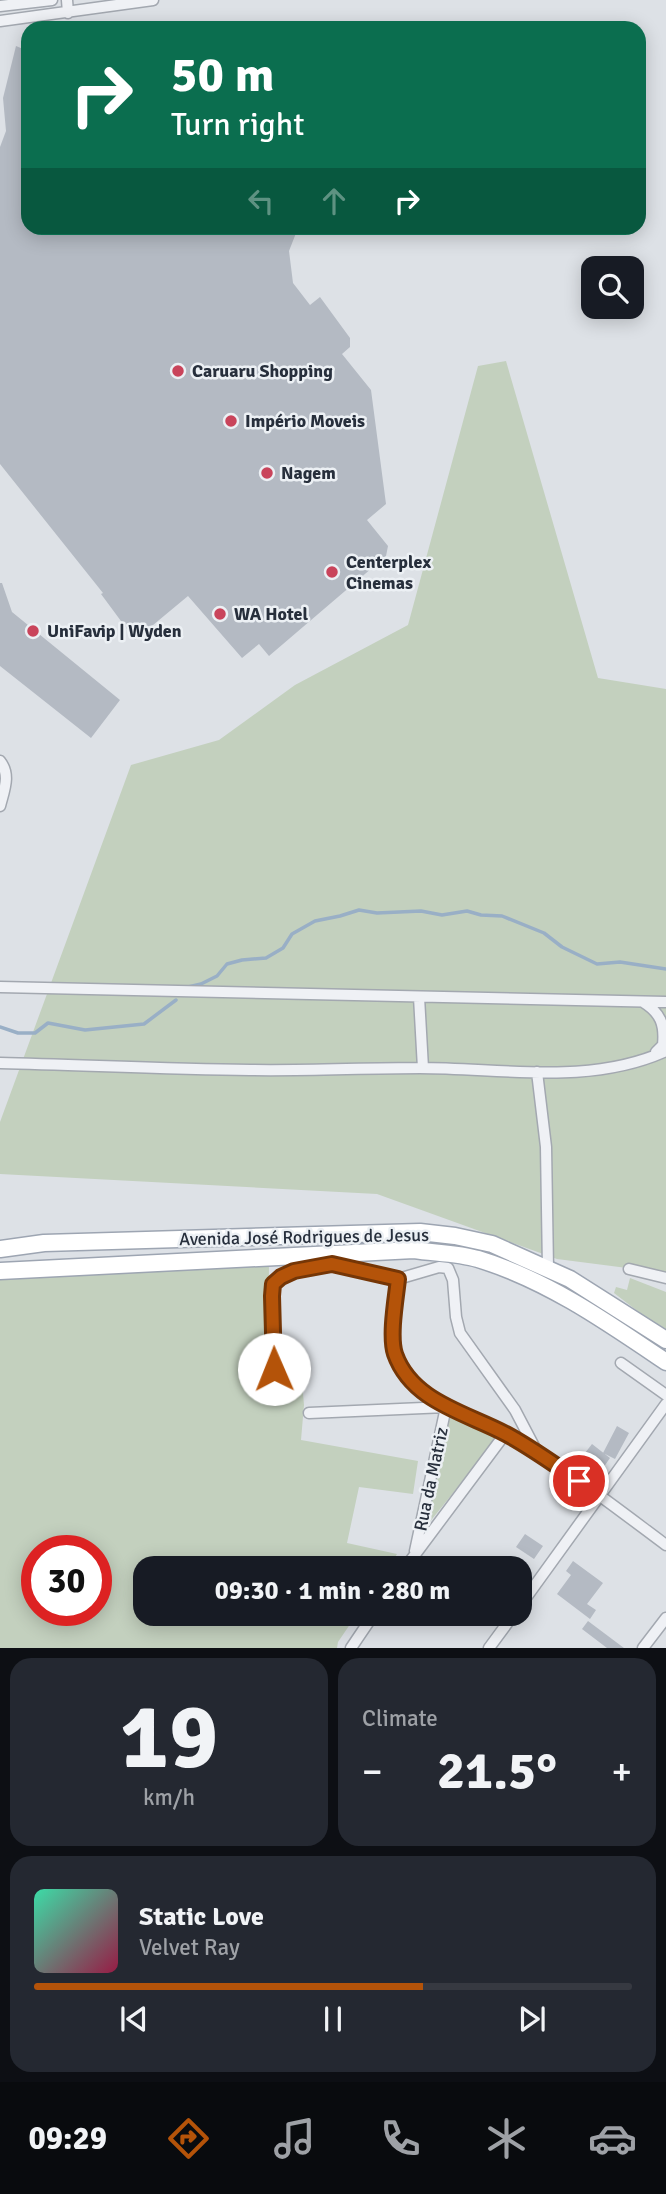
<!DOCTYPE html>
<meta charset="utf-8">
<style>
:root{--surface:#171b24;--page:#242831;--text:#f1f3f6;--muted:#9ea1a6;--line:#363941;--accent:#b45309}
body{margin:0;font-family:Signika,sans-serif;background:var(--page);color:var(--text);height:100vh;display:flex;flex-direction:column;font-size:26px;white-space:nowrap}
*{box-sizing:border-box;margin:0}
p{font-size:23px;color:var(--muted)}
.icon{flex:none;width:38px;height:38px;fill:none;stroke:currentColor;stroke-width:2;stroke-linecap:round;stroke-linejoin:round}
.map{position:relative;height:1648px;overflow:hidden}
.drawer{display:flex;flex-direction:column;gap:10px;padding:10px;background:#0d0f14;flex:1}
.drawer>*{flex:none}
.banner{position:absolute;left:21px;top:21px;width:625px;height:214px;border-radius:21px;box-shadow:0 4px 18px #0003;background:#0b6e4f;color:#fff;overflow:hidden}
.controls{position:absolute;left:581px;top:256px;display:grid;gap:14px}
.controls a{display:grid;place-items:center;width:63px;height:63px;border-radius:14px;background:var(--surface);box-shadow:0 4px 18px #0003;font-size:35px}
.speed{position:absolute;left:21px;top:1535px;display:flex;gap:14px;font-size:35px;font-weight:700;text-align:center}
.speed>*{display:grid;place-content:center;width:91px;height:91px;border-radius:50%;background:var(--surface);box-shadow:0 4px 18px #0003;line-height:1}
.speed .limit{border:10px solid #d22;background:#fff;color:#111}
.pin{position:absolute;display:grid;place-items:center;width:60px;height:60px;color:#fff;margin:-30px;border:4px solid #fff;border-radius:50%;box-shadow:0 2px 7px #0007}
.me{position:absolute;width:77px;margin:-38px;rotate:359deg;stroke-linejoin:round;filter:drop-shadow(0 0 5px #0008)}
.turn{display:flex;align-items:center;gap:24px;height:147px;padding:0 35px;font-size:32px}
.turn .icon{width:91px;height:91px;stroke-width:2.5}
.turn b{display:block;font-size:49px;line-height:60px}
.lanes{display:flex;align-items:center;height:66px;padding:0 35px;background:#0003;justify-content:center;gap:35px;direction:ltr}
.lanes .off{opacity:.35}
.big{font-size:52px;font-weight:800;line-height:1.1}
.drawer .tile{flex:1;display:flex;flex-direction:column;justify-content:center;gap:10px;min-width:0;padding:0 24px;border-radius:21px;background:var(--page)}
.drawer .dial{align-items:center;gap:0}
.dial b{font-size:91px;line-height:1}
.song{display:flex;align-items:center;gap:21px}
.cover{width:84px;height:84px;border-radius:10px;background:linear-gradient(135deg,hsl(160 70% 55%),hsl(340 70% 35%))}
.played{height:7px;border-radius:4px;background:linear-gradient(90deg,var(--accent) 65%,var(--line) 65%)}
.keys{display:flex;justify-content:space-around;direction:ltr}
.heat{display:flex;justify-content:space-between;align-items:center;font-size:38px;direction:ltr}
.drawer .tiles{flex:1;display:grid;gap:10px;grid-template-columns:1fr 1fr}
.tile:last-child{grid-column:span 2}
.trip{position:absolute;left:133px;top:1556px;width:399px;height:70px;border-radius:21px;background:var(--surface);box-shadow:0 4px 18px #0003;font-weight:800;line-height:70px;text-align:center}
.tab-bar{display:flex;height:112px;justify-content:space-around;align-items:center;background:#090b0e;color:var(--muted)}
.tab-bar .icon{width:49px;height:49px}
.tab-bar .active{color:var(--accent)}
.tab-bar b{font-size:32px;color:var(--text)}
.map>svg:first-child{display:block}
.green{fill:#c3d0be;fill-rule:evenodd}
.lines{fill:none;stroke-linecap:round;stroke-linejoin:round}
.stream{stroke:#99afc6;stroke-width:3.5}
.building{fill:#b4bac3}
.street-casing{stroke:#a3a8b0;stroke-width:13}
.primary-casing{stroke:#9da5b2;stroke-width:19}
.street{stroke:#eff1f5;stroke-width:10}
.primary{stroke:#fff;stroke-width:16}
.route-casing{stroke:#753606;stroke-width:18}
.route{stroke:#b45309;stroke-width:12}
.poi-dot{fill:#c9445b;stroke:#ecf0f4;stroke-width:2.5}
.labels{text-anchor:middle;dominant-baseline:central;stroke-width:5;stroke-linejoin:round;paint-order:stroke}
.poi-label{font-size:18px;font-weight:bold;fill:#272f3c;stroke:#ecf0f4;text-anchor:start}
.street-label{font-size:18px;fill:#272f3c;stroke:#ecf0f4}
</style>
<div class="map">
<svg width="666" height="1648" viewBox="0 0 666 1648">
<rect width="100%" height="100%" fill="#dde1e6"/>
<path class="green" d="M506,361L598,678L666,689V1273L557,1259L377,1194L0,1174V1122L131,765L219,740L295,685L408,625L478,366Z
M269,1265L268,1358H300L304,1405L301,1440L418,1461L413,1494L359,1487L347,1543L397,1554L388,1568H145V1614H357L338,1642L337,1648H0V1277ZM37,1550H96V1610H37Z
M630,1278L666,1292V1333L614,1293L616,1287L627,1290Z
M449,1413L499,1436L420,1534Z"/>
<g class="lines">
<path class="stream" d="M188,987L201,984L217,976L227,964L242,960L266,958L283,948L292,934L315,921L340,916L359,910L377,913L421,911L442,915L467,911L481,915L502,916L544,933L562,947L597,964L620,962L666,969
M0,1027L18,1033H35L48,1023L85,1030L144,1024L176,1000"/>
</g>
<path class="building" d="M16,46L28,51V228H298L289,251L293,283L310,305L320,297L350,338V347L342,354L371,390L386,504L367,520L388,546L386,556L269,656L259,644L242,658L188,596L135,640L101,594L103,593L0,464V147L6,131L3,98Z
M0,583H2L12,612L120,700L91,738L0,666Z
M617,1426L629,1433L615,1459L603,1453Z
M592,1444L610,1458L594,1481L575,1466Z
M525,1534L543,1546L534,1559L516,1547Z
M573,1561L603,1583L587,1604L596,1610L590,1619L557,1594L571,1575L566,1571Z
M588,1621L624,1648H607L582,1629Z"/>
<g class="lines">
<defs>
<path id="street" d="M67,0L68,13
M0,6L52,0
M0,21L153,0
M0,761C11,775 4,790 0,806
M0,987L666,1002
M419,997L423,1068
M643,1002C661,1013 665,1025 663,1045L656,1052
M0,1063C83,1065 166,1069 250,1070C306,1071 363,1068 420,1068C502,1068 589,1086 666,1051
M537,1072L546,1147L548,1269
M629,1269L666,1278
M398,1279C396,1299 389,1334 395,1353C398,1365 409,1380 418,1388C444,1411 479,1419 508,1435C564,1467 615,1507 666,1545
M621,1363L666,1395
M274,1369L272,1295L273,1284L276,1279L294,1271L332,1263L398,1279L439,1267L448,1268L453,1280L456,1317L460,1333L515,1410L537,1452
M309,1413L446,1407L415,1551
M405,1568L505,1434
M520,1606L666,1404
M351,1648L374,1614
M489,1648L514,1614
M643,1648L666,1618"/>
<path id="primary" d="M0,1249L44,1243L420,1232L455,1236L492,1244L570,1279L666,1340
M0,1271L414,1250C434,1253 458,1253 478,1259C547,1280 607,1322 666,1362"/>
</defs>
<use href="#street" class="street-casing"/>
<use href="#primary" class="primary-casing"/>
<use href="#street" class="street"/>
<use href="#primary" class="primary"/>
</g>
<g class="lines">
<defs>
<path id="route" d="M274,1369L272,1296L273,1284L281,1277L294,1271L332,1264L398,1279C396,1298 389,1336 395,1354C412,1402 467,1413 506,1434C532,1448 555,1465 579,1481"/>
</defs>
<use href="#route" class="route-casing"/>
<use href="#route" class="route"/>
</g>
<g class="poi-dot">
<circle cx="178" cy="371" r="7"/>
<circle cx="231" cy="421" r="7"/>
<circle cx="267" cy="473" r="7"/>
<circle cx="332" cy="572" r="7"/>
<circle cx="220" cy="614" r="7"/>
<circle cx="33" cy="631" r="7"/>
</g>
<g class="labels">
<g class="poi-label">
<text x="192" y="371">Caruaru Shopping</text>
<text x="245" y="421">Império Moveis</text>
<text x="281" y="473">Nagem</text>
<text x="346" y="562">Centerplex<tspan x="346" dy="21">Cinemas</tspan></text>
<text x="234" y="614">WA Hotel</text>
<text x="47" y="631">UniFavip | Wyden</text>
</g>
<g class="street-label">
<text transform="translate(304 1237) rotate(-1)">Avenida José Rodrigues de Jesus</text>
<text transform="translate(431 1479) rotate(-78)">Rua da Matriz</text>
</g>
</g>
</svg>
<div class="controls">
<a><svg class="icon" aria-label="search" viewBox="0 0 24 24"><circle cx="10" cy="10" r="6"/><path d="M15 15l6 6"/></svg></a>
</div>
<div class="speed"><div class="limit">30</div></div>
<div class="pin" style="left:579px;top:1481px;background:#d93025"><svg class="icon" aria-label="arrive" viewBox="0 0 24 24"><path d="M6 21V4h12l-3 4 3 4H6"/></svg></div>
<svg class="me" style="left:274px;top:1369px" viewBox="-20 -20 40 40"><circle r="19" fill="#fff"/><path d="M0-13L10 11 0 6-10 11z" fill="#b45309"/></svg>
<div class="trip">09:30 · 1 min · 280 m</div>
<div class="banner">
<div class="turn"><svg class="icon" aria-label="right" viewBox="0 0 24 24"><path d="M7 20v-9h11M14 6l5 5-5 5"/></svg><div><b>50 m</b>Turn right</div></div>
<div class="lanes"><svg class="icon off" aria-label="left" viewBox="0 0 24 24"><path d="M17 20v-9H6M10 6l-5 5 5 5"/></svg><svg class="icon off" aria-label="ahead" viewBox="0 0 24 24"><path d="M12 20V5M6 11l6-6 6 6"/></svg><svg class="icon" aria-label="right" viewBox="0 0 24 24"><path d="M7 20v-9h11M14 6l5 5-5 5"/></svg></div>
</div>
</div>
<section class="drawer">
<div class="tiles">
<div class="tile dial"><b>19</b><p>km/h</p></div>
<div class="tile"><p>Climate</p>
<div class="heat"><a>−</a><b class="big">21.5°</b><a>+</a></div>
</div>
<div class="tile">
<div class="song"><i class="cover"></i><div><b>Static Love</b><p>Velvet Ray</p></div></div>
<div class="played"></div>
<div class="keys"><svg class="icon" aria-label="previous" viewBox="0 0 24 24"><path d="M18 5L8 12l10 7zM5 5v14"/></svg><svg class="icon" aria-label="pause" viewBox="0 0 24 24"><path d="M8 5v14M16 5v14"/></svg><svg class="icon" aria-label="next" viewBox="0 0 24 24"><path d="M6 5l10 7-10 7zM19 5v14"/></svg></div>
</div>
</div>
</section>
<nav class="tab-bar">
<b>09:29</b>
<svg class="icon active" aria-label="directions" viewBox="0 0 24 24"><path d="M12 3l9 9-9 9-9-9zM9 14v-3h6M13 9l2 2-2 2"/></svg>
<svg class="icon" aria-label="music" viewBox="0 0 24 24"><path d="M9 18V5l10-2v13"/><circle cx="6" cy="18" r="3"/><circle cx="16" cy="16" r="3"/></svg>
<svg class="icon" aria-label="phone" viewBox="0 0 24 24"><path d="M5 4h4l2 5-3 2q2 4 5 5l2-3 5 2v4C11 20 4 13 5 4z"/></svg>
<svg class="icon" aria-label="climate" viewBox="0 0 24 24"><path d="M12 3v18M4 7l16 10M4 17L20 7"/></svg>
<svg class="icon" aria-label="car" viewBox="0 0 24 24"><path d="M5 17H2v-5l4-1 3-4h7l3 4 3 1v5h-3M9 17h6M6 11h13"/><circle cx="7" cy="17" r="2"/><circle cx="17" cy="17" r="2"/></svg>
</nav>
